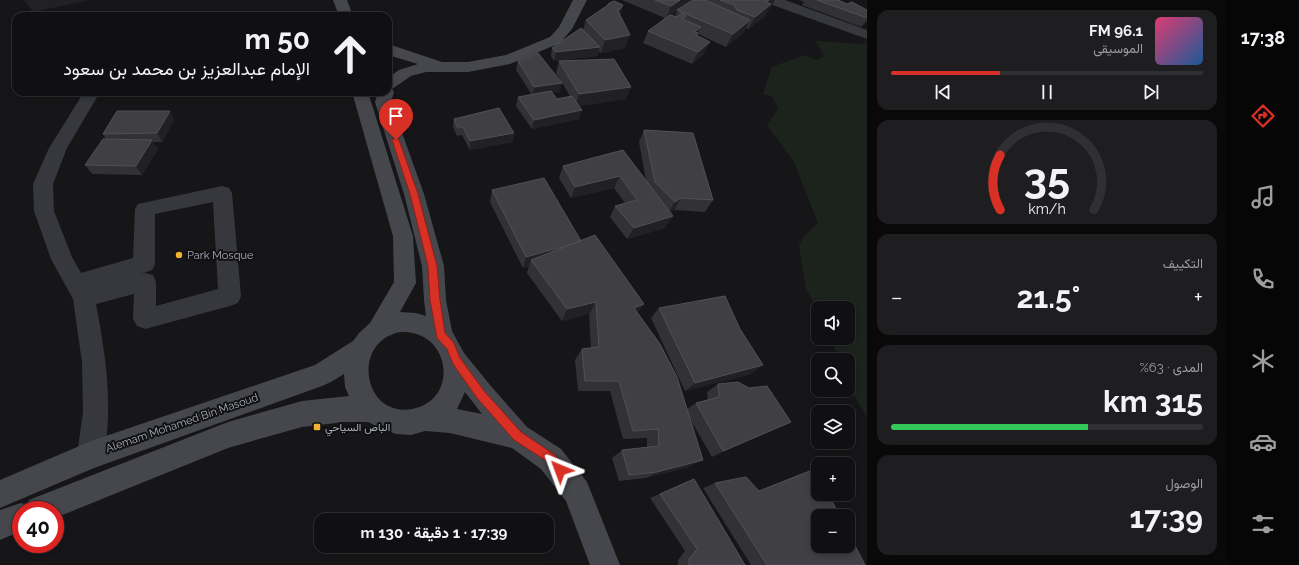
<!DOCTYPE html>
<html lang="ar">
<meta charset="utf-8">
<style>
:root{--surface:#101012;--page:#1e1e20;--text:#f1f3f6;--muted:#9c9d9f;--line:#303032;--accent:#d93025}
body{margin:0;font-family:Raleway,Vazirmatn,sans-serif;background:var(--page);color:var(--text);direction:rtl;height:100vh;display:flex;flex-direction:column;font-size:15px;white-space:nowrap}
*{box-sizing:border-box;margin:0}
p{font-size:13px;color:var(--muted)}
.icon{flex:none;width:22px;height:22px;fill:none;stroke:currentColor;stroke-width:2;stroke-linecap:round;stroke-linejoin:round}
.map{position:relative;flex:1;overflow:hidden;direction:ltr}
.sheet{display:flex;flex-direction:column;gap:10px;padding:10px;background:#09090a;width:360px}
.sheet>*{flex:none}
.top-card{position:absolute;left:12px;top:12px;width:380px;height:84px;border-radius:12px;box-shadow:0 2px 6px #0003,0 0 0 1px var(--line);direction:rtl;background:#101012;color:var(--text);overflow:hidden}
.buttons{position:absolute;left:811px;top:301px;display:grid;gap:8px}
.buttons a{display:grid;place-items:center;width:44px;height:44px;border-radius:8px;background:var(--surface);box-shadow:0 2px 6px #0003,0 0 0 1px var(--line);font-size:20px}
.speed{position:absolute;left:12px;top:501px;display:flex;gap:8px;font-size:20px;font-weight:700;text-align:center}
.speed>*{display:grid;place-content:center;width:52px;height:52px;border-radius:50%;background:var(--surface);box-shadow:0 2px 6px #0003,0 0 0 1px var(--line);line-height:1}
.speed .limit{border:6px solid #d22;background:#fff;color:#111}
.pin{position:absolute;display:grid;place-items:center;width:34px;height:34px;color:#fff;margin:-41px -17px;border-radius:50% 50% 50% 0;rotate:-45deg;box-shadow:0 0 4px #0007}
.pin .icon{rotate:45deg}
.me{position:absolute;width:44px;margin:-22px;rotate:316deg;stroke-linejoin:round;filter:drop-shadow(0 0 3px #0008)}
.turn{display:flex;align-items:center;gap:14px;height:84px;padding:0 16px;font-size:18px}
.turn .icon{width:52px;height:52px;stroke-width:2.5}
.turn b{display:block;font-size:28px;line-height:34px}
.big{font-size:30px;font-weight:700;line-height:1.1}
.sheet .widget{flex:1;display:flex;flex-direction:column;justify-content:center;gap:6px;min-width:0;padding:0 14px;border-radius:12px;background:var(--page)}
.sheet .dial{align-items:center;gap:0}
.dial svg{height:104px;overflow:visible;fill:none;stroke:var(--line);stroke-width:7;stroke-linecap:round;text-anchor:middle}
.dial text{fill:var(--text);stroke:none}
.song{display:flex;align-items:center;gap:12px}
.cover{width:48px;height:48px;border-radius:6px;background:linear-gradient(135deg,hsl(340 70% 55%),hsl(210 70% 35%))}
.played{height:4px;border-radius:2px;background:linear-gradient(90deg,var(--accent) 35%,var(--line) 35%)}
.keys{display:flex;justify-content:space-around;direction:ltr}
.heat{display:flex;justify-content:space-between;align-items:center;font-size:22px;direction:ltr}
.charge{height:6px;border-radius:3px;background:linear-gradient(90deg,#34c759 63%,var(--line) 0)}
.trip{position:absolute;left:314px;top:513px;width:240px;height:40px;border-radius:12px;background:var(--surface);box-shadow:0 2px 6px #0003,0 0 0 1px var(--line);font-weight:700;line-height:40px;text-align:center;direction:rtl}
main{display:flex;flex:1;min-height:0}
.menu{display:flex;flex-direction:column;width:72px;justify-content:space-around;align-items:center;background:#060607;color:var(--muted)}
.menu .icon{width:28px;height:28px}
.menu .selected{color:var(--accent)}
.menu b{font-size:18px;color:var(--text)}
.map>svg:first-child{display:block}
.green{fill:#1c231d}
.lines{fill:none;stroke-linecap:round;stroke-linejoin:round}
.street{fill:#37383d;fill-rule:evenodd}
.secondary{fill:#45474d;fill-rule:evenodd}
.wall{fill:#323236;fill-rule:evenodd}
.shaded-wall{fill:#212124}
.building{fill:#3f3f44;stroke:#4f5156}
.route{fill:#d93025;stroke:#8d1f18}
.poi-dot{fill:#f2b134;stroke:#111113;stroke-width:1.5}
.labels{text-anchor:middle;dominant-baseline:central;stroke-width:4;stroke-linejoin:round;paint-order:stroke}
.poi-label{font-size:11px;fill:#a8adb8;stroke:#111113;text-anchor:start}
.street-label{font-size:11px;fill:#a8adb8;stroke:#111113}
</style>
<main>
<nav class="menu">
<b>17:38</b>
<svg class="icon selected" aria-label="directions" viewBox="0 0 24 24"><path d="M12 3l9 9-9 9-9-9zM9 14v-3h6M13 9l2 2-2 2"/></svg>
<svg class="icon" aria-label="music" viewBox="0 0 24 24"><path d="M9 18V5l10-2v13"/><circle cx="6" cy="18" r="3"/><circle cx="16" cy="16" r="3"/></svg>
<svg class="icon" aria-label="phone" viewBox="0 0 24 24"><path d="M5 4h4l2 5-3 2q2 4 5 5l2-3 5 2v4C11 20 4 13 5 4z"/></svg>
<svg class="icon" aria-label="climate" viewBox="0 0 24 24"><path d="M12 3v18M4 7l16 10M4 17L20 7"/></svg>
<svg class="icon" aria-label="car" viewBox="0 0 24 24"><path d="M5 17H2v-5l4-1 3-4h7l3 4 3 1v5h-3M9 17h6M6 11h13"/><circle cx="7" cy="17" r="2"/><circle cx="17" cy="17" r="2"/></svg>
<svg class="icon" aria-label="filters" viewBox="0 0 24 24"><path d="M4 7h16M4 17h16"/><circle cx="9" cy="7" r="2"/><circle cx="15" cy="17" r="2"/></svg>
</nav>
<section class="sheet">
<div class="widget">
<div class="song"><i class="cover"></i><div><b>96.1 FM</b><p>الموسيقى</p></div></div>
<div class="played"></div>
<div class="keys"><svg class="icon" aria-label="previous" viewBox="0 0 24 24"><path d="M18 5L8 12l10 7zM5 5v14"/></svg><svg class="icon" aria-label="pause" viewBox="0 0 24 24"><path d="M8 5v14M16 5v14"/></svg><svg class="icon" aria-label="next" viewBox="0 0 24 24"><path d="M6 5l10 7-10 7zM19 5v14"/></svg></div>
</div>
<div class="widget dial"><svg viewBox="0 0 100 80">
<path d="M14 69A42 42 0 1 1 86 69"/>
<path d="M14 69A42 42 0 0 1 14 27" stroke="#d93025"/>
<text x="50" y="56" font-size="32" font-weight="700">35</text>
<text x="50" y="72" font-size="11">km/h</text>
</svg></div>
<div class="widget"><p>التكييف</p>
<div class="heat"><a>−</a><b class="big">21.5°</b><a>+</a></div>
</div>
<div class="widget"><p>المدى · 63%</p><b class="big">315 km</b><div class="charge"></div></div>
<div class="widget"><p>الوصول</p><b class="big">17:39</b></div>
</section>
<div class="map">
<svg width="867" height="565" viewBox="0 0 867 565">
<rect width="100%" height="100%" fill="#161618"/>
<path class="green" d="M867,39V417L848,385V360H839L831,338H848V308H818V311L806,288L799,245L806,234L818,223L794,162L767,125L778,109L773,97L763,94L772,67L804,55L817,60L824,56L816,41L863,44Z"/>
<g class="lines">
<path class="street" d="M765,0H785L867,30V39L767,3Z
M84,92H100L67,148L53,184L54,211L72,257L81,273L133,258L135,209L138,204L222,186L229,188L232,193L241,296L238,303L230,306L145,329L137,326L133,319L134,294L96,304C104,347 111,389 107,432C106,443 105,454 101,465L91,469L81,465L77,455L83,412L82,362L73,299L51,259L34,211L33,184L49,148ZM213,202L218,289L156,306V282L153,275L145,273L138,275L152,270L155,264V214Z"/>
<path class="secondary" d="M333,0H347L353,16H339Z
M573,0H587L572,29L560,43L510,64L468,72H426L411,76L392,89L394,92L391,102L424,194L444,266L446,300L452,331L464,353L490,385L527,427L561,449L587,482L620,565H590L566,501L541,469L512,448L450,433L425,431L411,435L396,434L378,427L368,422H344L302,427L228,448L55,518V510H21V531L0,540V510L21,503L27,505L29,500L39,496L228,422L302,401L349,396L345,387L344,374L331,382L322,386L94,468L0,508V480L91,441L315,365L353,341L359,333L370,323L394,282L393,236L352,92H368L413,236L416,283L400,312L416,313L426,316L424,300L422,266L404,194L375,102L378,92H388V78L399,70L418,64L388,55V44L442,62H468L506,55L550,37L559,27ZM401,332C451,330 460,400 412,409C362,418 351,340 401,332ZM465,392L482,414L457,409Z"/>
</g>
<path class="wall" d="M622,0H692L679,9L693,0H775L772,5L770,7L764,17L748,29L746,28L744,32L726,47L698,34L697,35L704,54L692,64L643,43L648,31L665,18ZM677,11L675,16L671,15Z
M799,0H838L847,4L867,10V22L861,27L802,5L804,2Z
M608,4L623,5L620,15L625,48L601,53L599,51L597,56L554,61L551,56L552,48L583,30L586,20L607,6Z
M518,61L560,92L552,93L557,99L570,96L556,73L559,61L626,99L579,106L582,110L579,119L532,129L516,106L518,97L532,95L516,70Z
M170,111L174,120L162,142H153L158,149L142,175L92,174L85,165L106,139L103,134Z
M454,119L513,142L470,150L462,135L457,136L453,127Z
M644,130L713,200L705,212L674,210L670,212L665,228L627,239L610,217L615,206L625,203L614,188L571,198L559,178L563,166L646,180L639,142Z
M492,190L581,241L637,312L687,409L696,403L708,400L707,392L718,384L791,422L777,428L712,457L689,417V467L646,478L619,481L612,458L622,450L647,447V438L623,439L610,391H578L575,360L582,349L591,348L589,314L562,321L527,273L529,266L523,268L490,202Z
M659,308L740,329L751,374L685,391L651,318Z
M815,469L865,565H751L703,488L715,483L759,491L800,474Z
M694,479L745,565H678V560L685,551L650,498Z"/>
<path class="shaded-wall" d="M24,0H90L33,12Z
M680,0H692L666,19L671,6Z
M769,0H775L772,5L770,7L764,17L748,29L755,17L766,2Z
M623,5L619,18L616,21L620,9Z
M750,20L744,32L726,47L733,34Z
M867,20V22L861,27Z
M701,27L697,34L698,33L692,46L694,32Z
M630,35L625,48L601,53L605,40Z
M710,42L704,54L692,64L698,52Z
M600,47L597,56L554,61L556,52Z
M562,83L560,92L532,96L534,87Z
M631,87L626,99L575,107L579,94Z
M582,110L579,119L532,129L534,120Z
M170,111L174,120L162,142L157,133Z
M514,133L513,142L470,150V141Z
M152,140L158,149L142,175L136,166Z
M620,176L614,188L571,198L575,187Z
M681,198L674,210L668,213L675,202Z
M673,216L665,228L627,239L634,228Z
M581,241L531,260L529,266L523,268L526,257Z
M596,302L589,314L562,321L567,309Z
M644,304L635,316L634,308Z
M763,365L751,374L685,391L695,383Z
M791,422L777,428L712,457L723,451Z
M703,460L689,467L646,478L657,472Z"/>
<path class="building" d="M655,0H680L671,6Z
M693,0H705L750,20L733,34L677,10Z
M720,0H769L766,2L771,4L755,17L737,10L734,5Z
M817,0H838L847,4L852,2L867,10V18Z
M614,1L623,5L620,9H617L630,35L605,40L586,20L608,5V4Z
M682,13L686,16L682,19L701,27L694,32L698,33L696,35L710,42L698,52L648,31L670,15L677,17Z
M581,28L600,47L556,52L552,48Z
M538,53L562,83L534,87L518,61Z
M614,59L631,87L579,94L559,61Z
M551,91L557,99L572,96L582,110L534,120L518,97Z
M499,108L514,133L470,141L463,127H457L454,119Z
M117,111H170L157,133L103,134Z
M644,130L693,133L713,200L681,198L675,202L655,182Z
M103,139L152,140L136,166L85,165Z
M623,150L673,216L634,228L615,206L637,200L620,176L575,187L563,166Z
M544,178L581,241L573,244L526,257L492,190Z
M595,235L644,304L634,308L660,344L677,377L703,460L657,472L629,475L622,450L659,446L658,429L633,431L619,381H585L582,349L599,347L596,302L567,309L531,260Z
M725,296L740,329L763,365L695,383L659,308Z
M738,382L749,388L767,386L791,422L723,451L696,403L719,397L718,384Z
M815,469L818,474V494H828L840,516H818V546H848V532L865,565H767L715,483L746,477L759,491Z
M694,479L745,565H689V559L697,549L660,494Z"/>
<path class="route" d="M396,137L399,140L418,194L437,266L440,300L445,333L454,343L460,358L484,391L521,432L555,455L566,470L564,474L560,475L556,474L548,462L514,440L477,398L453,364L447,349L437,338L430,300L428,266L410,194L392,140Z"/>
<g class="poi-dot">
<circle cx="179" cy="255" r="4"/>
<rect x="313" y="423" width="8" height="8" rx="2"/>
</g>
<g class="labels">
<g class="poi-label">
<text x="187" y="255">Park Mosque</text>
<text x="325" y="427">الباص السياحي</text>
</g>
<g class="street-label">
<text transform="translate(182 423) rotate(-19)">Alemam Mohamed Bin Masoud</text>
</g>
</g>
</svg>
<div class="buttons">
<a><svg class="icon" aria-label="sound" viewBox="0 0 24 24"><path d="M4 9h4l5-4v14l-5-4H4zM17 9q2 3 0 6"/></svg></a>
<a><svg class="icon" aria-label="search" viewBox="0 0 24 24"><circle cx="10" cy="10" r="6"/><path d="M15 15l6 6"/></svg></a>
<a><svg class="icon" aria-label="layers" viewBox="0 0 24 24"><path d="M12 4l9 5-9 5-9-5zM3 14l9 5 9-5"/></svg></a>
<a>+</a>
<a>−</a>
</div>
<div class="speed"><div class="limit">40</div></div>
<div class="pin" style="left:396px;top:140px;background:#d93025"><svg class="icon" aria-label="arrive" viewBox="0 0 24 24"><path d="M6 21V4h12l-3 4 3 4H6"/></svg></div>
<svg class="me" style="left:560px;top:470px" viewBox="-20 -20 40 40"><path d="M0-17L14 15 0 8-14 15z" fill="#d93025" stroke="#fff" stroke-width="4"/></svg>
<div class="trip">17:39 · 1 دقيقة · 130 m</div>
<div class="top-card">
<div class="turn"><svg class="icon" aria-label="ahead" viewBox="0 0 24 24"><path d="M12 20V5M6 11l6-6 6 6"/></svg><div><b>50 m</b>الإمام عبدالعزيز بن محمد بن سعود</div></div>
</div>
</div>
</main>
